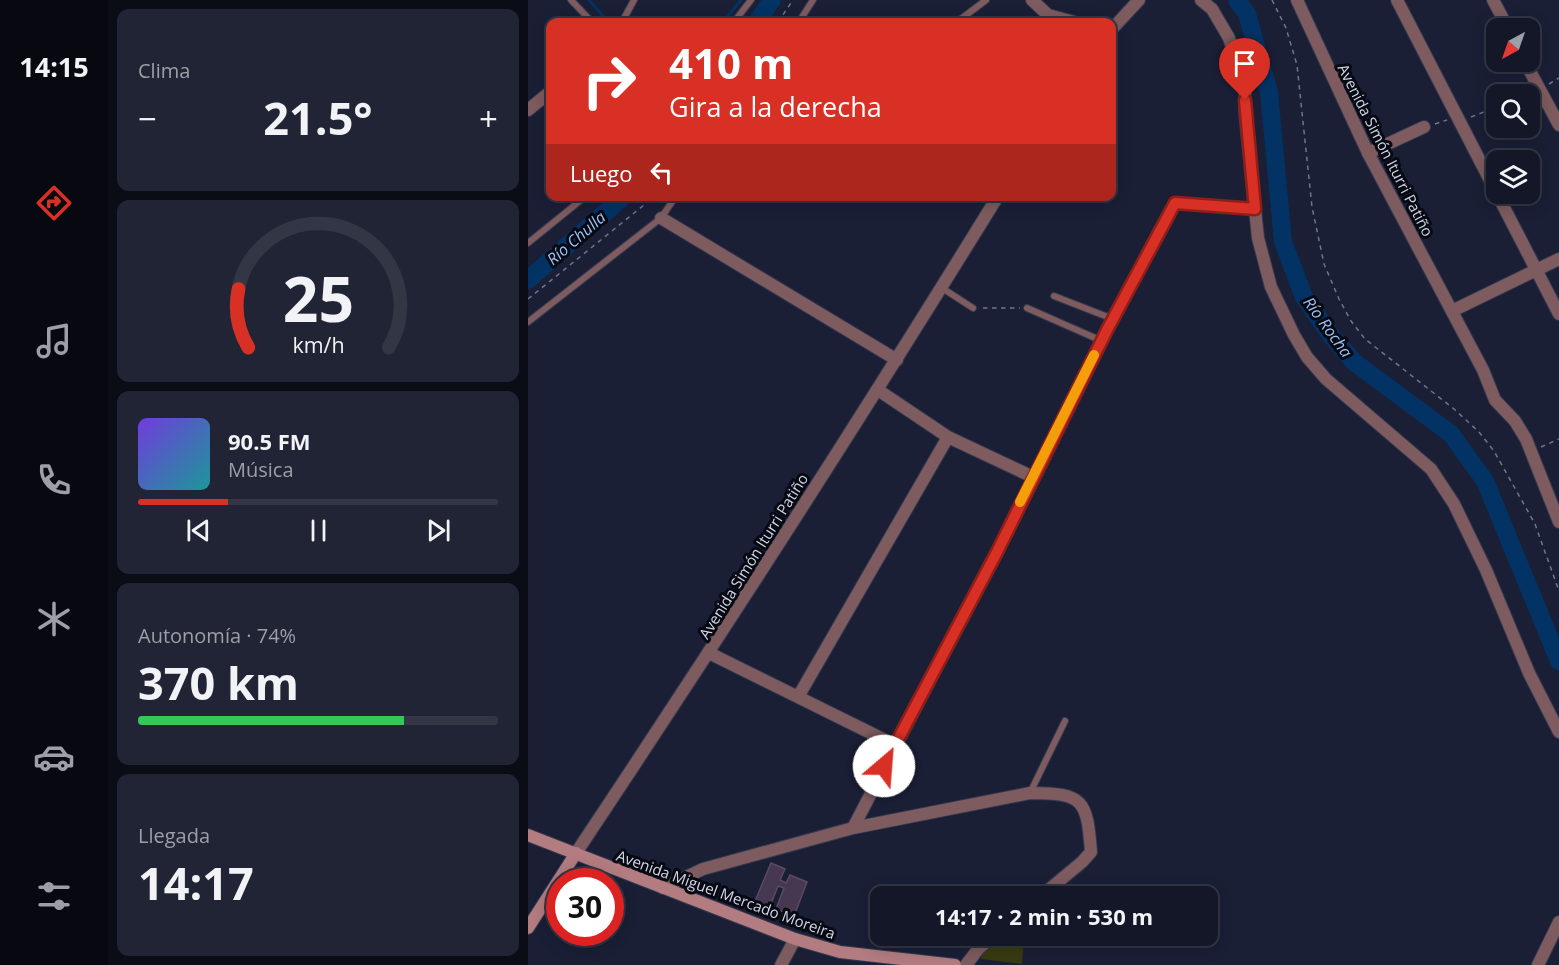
<!DOCTYPE html>
<html lang="es">
<meta charset="utf-8">
<style>
:root{--surface:#141728;--page:#212434;--text:#f1f3f6;--muted:#9d9fa8;--line:#333645;--accent:#d93025}
body{margin:0;font-family:"Open Sans",sans-serif;background:var(--page);color:var(--text);height:100vh;display:flex;flex-direction:column;font-size:22px;white-space:nowrap}
*{box-sizing:border-box;margin:0}
p{font-size:20px;color:var(--muted)}
.icon{flex:none;width:33px;height:33px;fill:none;stroke:currentColor;stroke-width:2;stroke-linecap:round;stroke-linejoin:round}
.map{position:relative;flex:1;overflow:hidden}
.drawer{display:flex;flex-direction:column;gap:9px;padding:9px;background:#0b0d16;width:420px}
.drawer>*{flex:none}
.banner{position:absolute;left:18px;top:18px;width:570px;height:183px;border-radius:12px;box-shadow:0 3px 15px #0003,0 0 0 2px var(--line);background:#d93025;color:#fff;overflow:hidden}
.needle{width:39px;rotate:220deg}
.buttons{position:absolute;left:958px;top:18px;display:grid;gap:12px}
.buttons a{display:grid;place-items:center;width:54px;height:54px;border-radius:12px;background:var(--surface);box-shadow:0 3px 15px #0003,0 0 0 2px var(--line);font-size:30px}
.speed{position:absolute;left:18px;top:868px;display:flex;gap:12px;font-size:30px;font-weight:700;text-align:center}
.speed>*{display:grid;place-content:center;width:78px;height:78px;border-radius:50%;background:var(--surface);box-shadow:0 3px 15px #0003,0 0 0 2px var(--line);line-height:1}
.speed .limit{border:9px solid #d22;background:#fff;color:#111}
.pin{position:absolute;display:grid;place-items:center;width:51px;height:51px;color:#fff;margin:-62px -26px;border-radius:50% 50% 50% 0;rotate:-45deg;box-shadow:0 0 6px #0007}
.pin .icon{rotate:45deg}
.me{position:absolute;width:66px;margin:-33px;rotate:27deg;stroke-linejoin:round;filter:drop-shadow(0 0 4px #0008)}
.turn{display:flex;align-items:center;gap:21px;height:126px;padding:0 24px;font-size:27px}
.turn .icon{width:78px;height:78px;stroke-width:2.5}
.turn b{display:block;font-size:42px;line-height:51px}
.then{display:flex;align-items:center;height:57px;padding:0 24px;background:#0003;gap:12px;font-size:22px}
.big{font-size:45px;font-weight:700;line-height:1.1}
.drawer .card{flex:1;display:flex;flex-direction:column;justify-content:center;gap:9px;min-width:0;padding:0 21px;border-radius:12px;background:var(--page)}
.drawer .dial{align-items:center;gap:0}
.dial svg{height:156px;overflow:visible;fill:none;stroke:var(--line);stroke-width:7;stroke-linecap:round;text-anchor:middle}
.dial text{fill:var(--text);stroke:none}
.song{display:flex;align-items:center;gap:18px}
.cover{width:72px;height:72px;border-radius:9px;background:linear-gradient(135deg,hsl(260 70% 55%),hsl(180 70% 35%))}
.played{height:6px;border-radius:3px;background:linear-gradient(90deg,var(--accent) 25%,var(--line) 25%)}
.keys{display:flex;justify-content:space-around;direction:ltr}
.heat{display:flex;justify-content:space-between;align-items:center;font-size:33px;direction:ltr}
.charge{height:9px;border-radius:4px;background:linear-gradient(90deg,#34c759 74%,var(--line) 0)}
.trip{position:absolute;left:342px;top:886px;width:348px;height:60px;border-radius:12px;background:var(--surface);box-shadow:0 3px 15px #0003,0 0 0 2px var(--line);font-weight:700;line-height:60px;text-align:center}
main{display:flex;flex:1;min-height:0}
.menu{display:flex;flex-direction:column;width:108px;justify-content:space-around;align-items:center;background:#080910;color:var(--muted)}
.menu .icon{width:42px;height:42px}
.menu .on{color:var(--accent)}
.menu b{font-size:27px;color:var(--text)}
.map>svg:first-child{display:block}
.green{fill:#383b11}
.lines{fill:none;stroke-linecap:round;stroke-linejoin:round}
.stream{stroke:#023364;stroke-width:3}
.river{stroke:#023364;stroke-width:18}
.building{fill:#463850;stroke:#5a4b64;stroke-width:1.5}
.service-casing{stroke:#34394f;stroke-width:8}
.minor-casing{stroke:#34394f;stroke-width:14}
.tertiary-casing{stroke:#34394f;stroke-width:14}
.secondary-casing{stroke:#34394f;stroke-width:14}
.path{stroke:#717589;stroke-width:1.5;stroke-dasharray:4.5 4.5;stroke-linecap:butt}
.service{stroke:#7d5b5e;stroke-width:6}
.minor{stroke:#7d5b5e;stroke-width:12}
.tertiary{stroke:#7d5b5e;stroke-width:12}
.secondary{stroke:#b27c80;stroke-width:12}
.route-casing{stroke:#8d1f18;stroke-width:15}
.route{stroke:#d93025;stroke-width:10}
.slow{stroke:#f59e0b;stroke-width:10}
.labels{text-anchor:middle;dominant-baseline:central;stroke-width:6;stroke-linejoin:round;paint-order:stroke}
.street-label{font-size:15px;fill:#d3d7e7;stroke:#070913}
.water-label{font-size:16px;font-style:italic;fill:#9cc2f1;stroke:#070913}
</style>
<main>
<nav class="menu">
<b>14:15</b>
<svg class="icon on" aria-label="directions" viewBox="0 0 24 24"><path d="M12 3l9 9-9 9-9-9zM9 14v-3h6M13 9l2 2-2 2"/></svg>
<svg class="icon" aria-label="music" viewBox="0 0 24 24"><path d="M9 18V5l10-2v13"/><circle cx="6" cy="18" r="3"/><circle cx="16" cy="16" r="3"/></svg>
<svg class="icon" aria-label="phone" viewBox="0 0 24 24"><path d="M5 4h4l2 5-3 2q2 4 5 5l2-3 5 2v4C11 20 4 13 5 4z"/></svg>
<svg class="icon" aria-label="climate" viewBox="0 0 24 24"><path d="M12 3v18M4 7l16 10M4 17L20 7"/></svg>
<svg class="icon" aria-label="car" viewBox="0 0 24 24"><path d="M5 17H2v-5l4-1 3-4h7l3 4 3 1v5h-3M9 17h6M6 11h13"/><circle cx="7" cy="17" r="2"/><circle cx="17" cy="17" r="2"/></svg>
<svg class="icon" aria-label="filters" viewBox="0 0 24 24"><path d="M4 7h16M4 17h16"/><circle cx="9" cy="7" r="2"/><circle cx="15" cy="17" r="2"/></svg>
</nav>
<section class="drawer">
<div class="card"><p>Clima</p>
<div class="heat"><a>−</a><b class="big">21.5°</b><a>+</a></div>
</div>
<div class="card dial"><svg viewBox="0 0 100 80">
<path d="M14 69A42 42 0 1 1 86 69"/>
<path d="M14 69A42 42 0 0 1 9 39" stroke="#d93025"/>
<text x="50" y="56" font-size="32" font-weight="700">25</text>
<text x="50" y="72" font-size="11">km/h</text>
</svg></div>
<div class="card">
<div class="song"><i class="cover"></i><div><b>90.5 FM</b><p>Música</p></div></div>
<div class="played"></div>
<div class="keys"><svg class="icon" aria-label="previous" viewBox="0 0 24 24"><path d="M18 5L8 12l10 7zM5 5v14"/></svg><svg class="icon" aria-label="pause" viewBox="0 0 24 24"><path d="M8 5v14M16 5v14"/></svg><svg class="icon" aria-label="next" viewBox="0 0 24 24"><path d="M6 5l10 7-10 7zM19 5v14"/></svg></div>
</div>
<div class="card"><p>Autonomía · 74%</p><b class="big">370 km</b><div class="charge"></div></div>
<div class="card"><p>Llegada</p><b class="big">14:17</b></div>
</section>
<div class="map">
<svg width="1031" height="965" viewBox="0 0 1031 965">
<rect width="100%" height="100%" fill="#1a1f36"/>
<path class="green" d="M476,936H496L494,964L453,959L454,954Z"/>
<g class="lines">
<path class="stream" d="M61,0L80,22
M195,22L213,0"/>
<path class="river" d="M709,0L719,14L741,92L755,242L776,297L801,333L826,362L923,434L957,481L1031,661
M229,22L244,0
M0,280L96,196"/>
</g>
<path class="building" d="M243,863L257,869L252,880L258,883L262,875L279,882L266,916L248,909L256,888L250,886L242,906L227,901Z"/>
<g class="lines">
<defs>
<path id="service" d="M43,0L64,22
M94,22L106,0
M206,22L223,0
M271,22L285,0
M429,22L458,0
M0,243L58,196
M414,288L445,308
M526,296L585,319
M499,308L574,341
M0,322L133,218L148,196
M443,601L585,319L647,203L727,209
M502,793L537,721"/>
<path id="minor" d="M504,0L520,15L546,22
M673,0L684,9L701,38L717,87V113L730,238L743,287L766,335L779,357L798,379L903,469L926,504L958,570L1001,673L1031,732
M869,0L1031,314
M965,0L980,28
M997,62L1031,125
M0,110L22,92
M840,153L896,127
M133,218L369,360
M924,311L1031,259
M350,390L420,437L505,477
M181,653L367,745
M270,697L420,437
M325,828L443,601
M135,888L175,869L325,828L502,793C556,793 559,800 563,852L554,862L512,897
M253,965L267,939
M438,965L451,948L466,936"/>
<path id="tertiary" d="M769,0L840,153L955,370L967,400L987,421L998,439L1031,522
M584,29L611,0
M48,853C192,637 333,418 470,196
M1010,965L1031,922"/>
<path id="secondary" d="M0,835L267,939L312,952L427,965
M0,928L48,853"/>
</defs>
<use href="#service" class="service-casing"/>
<use href="#minor" class="minor-casing"/>
<use href="#tertiary" class="tertiary-casing"/>
<use href="#secondary" class="secondary-casing"/>
<path class="path" d="M744,0L758,28L769,65L784,207L796,264L811,299L823,321L837,339L926,409L951,432L966,451L1007,524L1031,591
M250,22L265,0
M1021,84L1031,78
M943,117L969,107
M907,124L919,120
M0,299L116,205L123,196
M455,308H492
M1013,447L1031,439"/>
<use href="#service" class="service"/>
<use href="#minor" class="minor"/>
<use href="#tertiary" class="tertiary"/>
<use href="#secondary" class="secondary"/>
</g>
<g class="lines">
<defs>
<path id="route" d="M356,766L469,552L579,330L647,203L727,209L717,100"/>
</defs>
<use href="#route" class="route-casing"/>
<use href="#route" class="route"/>
<path class="slow" d="M492,502L566,355"/>
</g>
<g class="labels">
<g class="street-label">
<text transform="translate(858 150) rotate(63)">Avenida Simón Iturri Patiño</text>
<text transform="translate(225 556) rotate(-58)">Avenida Simón Iturri Patiño</text>
<text transform="translate(198 894) rotate(20)">Avenida Miguel Mercado Moreira</text>
</g>
<g class="water-label">
<text transform="translate(48 238) rotate(-41)">Río Chulla</text>
<text transform="translate(800 327) rotate(54)">Río Rocha</text>
</g>
</g>
</svg>
<div class="buttons">
<a><svg class="needle" viewBox="-14 -14 28 28"><path d="M0-13l5 13h-10z" fill="#e53935"/><path d="M0 13l5-13h-10z" fill="#9d9fa8"/></svg></a>
<a><svg class="icon" aria-label="search" viewBox="0 0 24 24"><circle cx="10" cy="10" r="6"/><path d="M15 15l6 6"/></svg></a>
<a><svg class="icon" aria-label="layers" viewBox="0 0 24 24"><path d="M12 4l9 5-9 5-9-5zM3 14l9 5 9-5"/></svg></a>
</div>
<div class="speed"><div class="limit">30</div></div>
<div class="pin" style="left:717px;top:100px;background:#d93025"><svg class="icon" aria-label="arrive" viewBox="0 0 24 24"><path d="M6 21V4h12l-3 4 3 4H6"/></svg></div>
<svg class="me" style="left:356px;top:766px" viewBox="-20 -20 40 40"><circle r="19" fill="#fff"/><path d="M0-13L10 11 0 6-10 11z" fill="#d93025"/></svg>
<div class="trip">14:17 · 2 min · 530 m</div>
<div class="banner">
<div class="turn"><svg class="icon" aria-label="right" viewBox="0 0 24 24"><path d="M7 20v-9h11M14 6l5 5-5 5"/></svg><div><b>410 m</b>Gira a la derecha</div></div>
<div class="then">Luego<svg class="icon" aria-label="left" viewBox="0 0 24 24"><path d="M17 20v-9H6M10 6l-5 5 5 5"/></svg></div>
</div>
</div>
</main>
